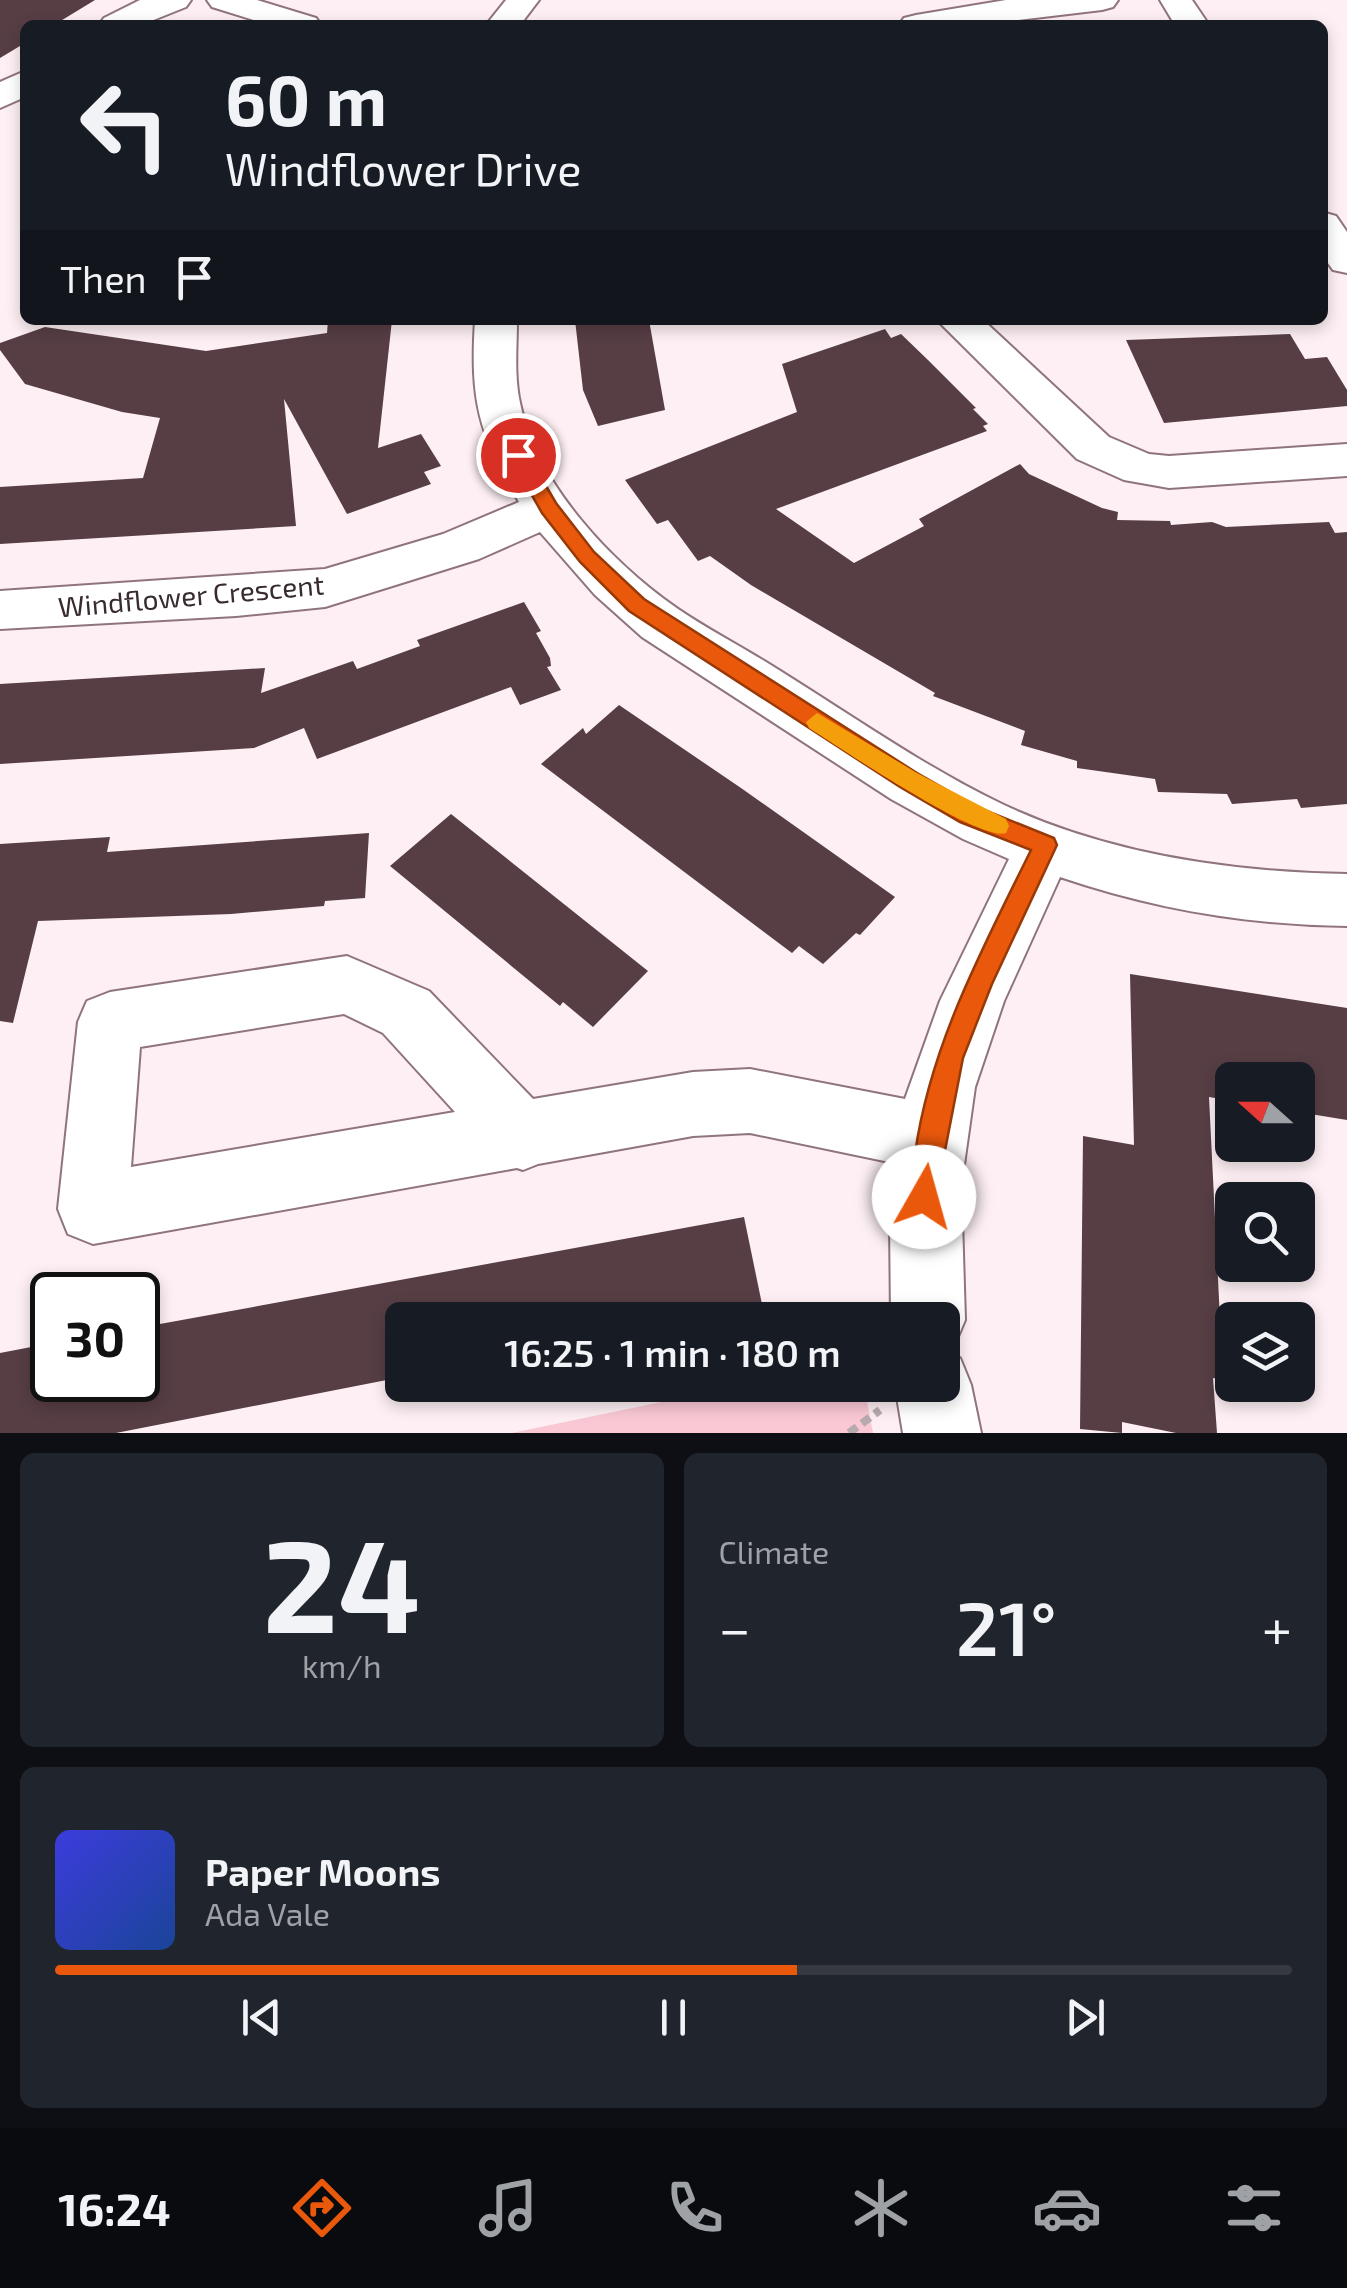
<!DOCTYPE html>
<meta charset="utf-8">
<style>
:root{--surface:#171b24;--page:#20242c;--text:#f1f3f6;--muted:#9ea1a6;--line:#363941;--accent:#ea580c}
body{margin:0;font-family:"Exo 2",sans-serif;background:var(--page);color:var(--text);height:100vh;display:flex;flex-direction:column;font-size:38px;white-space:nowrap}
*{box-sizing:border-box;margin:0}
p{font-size:32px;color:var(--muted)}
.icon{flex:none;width:55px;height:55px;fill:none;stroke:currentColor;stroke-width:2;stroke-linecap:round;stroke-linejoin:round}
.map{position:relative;height:1433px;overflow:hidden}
.sheet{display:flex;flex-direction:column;gap:20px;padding:20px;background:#0d0f14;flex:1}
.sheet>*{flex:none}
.banner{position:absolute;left:20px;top:20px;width:1308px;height:305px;border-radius:15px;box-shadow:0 5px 15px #0003;background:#171b24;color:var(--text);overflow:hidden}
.needle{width:65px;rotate:291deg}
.buttons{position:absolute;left:1215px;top:1062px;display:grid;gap:20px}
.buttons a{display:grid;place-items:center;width:100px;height:100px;border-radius:15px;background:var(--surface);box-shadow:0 5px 15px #0003;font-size:50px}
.speed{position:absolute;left:30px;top:1272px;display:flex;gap:20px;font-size:50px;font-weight:700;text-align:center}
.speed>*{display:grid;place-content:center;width:130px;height:130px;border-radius:50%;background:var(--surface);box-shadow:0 5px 15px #0003;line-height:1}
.speed .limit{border:5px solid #111;border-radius:15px;background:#fff;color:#111}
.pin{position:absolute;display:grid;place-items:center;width:85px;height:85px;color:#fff;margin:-42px;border:5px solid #fff;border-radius:50%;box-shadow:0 2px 10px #0007}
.me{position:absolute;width:110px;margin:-55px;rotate:7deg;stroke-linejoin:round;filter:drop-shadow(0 0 8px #0008)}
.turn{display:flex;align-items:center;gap:35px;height:210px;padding:0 40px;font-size:45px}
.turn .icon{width:130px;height:130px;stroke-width:2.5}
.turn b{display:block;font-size:70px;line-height:85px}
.then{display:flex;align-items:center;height:95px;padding:0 40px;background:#0003;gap:20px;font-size:38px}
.big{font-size:75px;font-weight:600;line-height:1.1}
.sheet .widget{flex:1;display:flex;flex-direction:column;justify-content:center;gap:15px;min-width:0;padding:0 35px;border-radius:15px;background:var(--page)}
.sheet .dial{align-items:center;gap:0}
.dial b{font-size:130px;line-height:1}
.song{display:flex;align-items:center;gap:30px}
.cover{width:120px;height:120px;border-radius:15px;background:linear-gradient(135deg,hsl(240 70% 55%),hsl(220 70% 35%))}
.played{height:10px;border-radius:5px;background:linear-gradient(90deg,var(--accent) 60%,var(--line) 60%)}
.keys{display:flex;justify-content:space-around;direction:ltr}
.heat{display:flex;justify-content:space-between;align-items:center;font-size:55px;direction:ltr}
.sheet .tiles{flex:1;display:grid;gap:20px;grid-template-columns:1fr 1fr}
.widget:last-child{grid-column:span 2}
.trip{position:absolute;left:385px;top:1302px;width:575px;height:100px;border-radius:15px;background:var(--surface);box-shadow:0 5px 15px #0003;font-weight:600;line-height:100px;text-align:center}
.dock{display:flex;height:160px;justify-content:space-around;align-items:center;background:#090b0e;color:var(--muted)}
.dock .icon{width:70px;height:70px}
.dock .selected{color:var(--accent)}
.dock b{font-size:45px;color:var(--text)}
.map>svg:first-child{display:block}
.green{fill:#fac8d5}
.building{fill:#573e45}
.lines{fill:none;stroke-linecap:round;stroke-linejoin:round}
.minor-casing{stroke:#90747b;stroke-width:4}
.path{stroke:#b8aaae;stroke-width:8;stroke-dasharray:10 6;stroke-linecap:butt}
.minor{fill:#fff;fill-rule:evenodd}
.route{fill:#ea580c;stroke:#983908;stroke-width:2.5}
.slow{fill:#f59e0b}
.labels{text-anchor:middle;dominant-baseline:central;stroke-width:10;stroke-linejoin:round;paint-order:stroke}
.street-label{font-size:28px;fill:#372b2e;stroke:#fff}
</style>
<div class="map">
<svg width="1347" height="1433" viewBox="0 0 1347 1433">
<rect width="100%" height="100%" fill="#fdeff3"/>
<path class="green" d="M743,1385H864L873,1433H512Z"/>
<path class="building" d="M0,0H95L54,25H25V43L0,58Z
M328,320H392L378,448L421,434L441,466L424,472L431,484L347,514L284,399L296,526L0,544V487L143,478L160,418L122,412L25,384L0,350V343L45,327L206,351L327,333Z
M575,320H649L665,410L598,426L583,390Z
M885,329L891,338L901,334L928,360L976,408L973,409L988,424L983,426L987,431L776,509L854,563L924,526L919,519L1020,464L1029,474L1102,508L1118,512L1117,520L1170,521L1171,525L1212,522L1226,527L1329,522L1335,533L1347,532V804L1301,808L1297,799L1232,804L1227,794L1158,792L1155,779L1077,768V761L1021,745L1025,731L933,696L935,693L751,585L710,556L698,561L668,520L657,524L625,480L797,412L782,364Z
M1290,334L1305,359L1327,357L1347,390V406L1164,423L1126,340Z
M524,602L541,631L536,633L550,658L551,666L547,667L561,690L520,705L511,687L317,759L304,728L254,748L0,764V684L265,668L261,693L353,661L357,669L420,646L417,640Z
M619,705L741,788L895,897L860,935L856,933L823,964L799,946L792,953L541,764L583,728L586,734Z
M451,814L648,971L593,1027L563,1002L560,1006L390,866Z
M369,833L365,898L325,901L324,906L231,914L38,921L13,1023L0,1021V844L110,837L107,852Z
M1130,974L1347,1008V1120L1298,1112V1080H1232V1101L1209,1097L1223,1380L1213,1378L1217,1433H1176L1122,1422V1433L1080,1429L1083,1136L1134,1145Z
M744,1217L763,1309L706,1320H402V1377L116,1433H0V1353L52,1343V1380H138V1328Z"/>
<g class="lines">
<defs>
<path id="minor" d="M140,0H191L186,7L141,25H99L104,18Z
M207,0H257L316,18L321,25H270L212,7Z
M506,0H539L520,25H486Z
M1006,0H1118L1113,7L1102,10L975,25H899L904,18L916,15Z
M1160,0H1192L1209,25H1175Z
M25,71V97L0,108V82Z
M1322,212L1336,216L1347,232V273L1333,270L1322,255Z
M475,320H517C517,347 514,376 520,403C537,485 612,563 678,609C712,632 748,650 782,672C854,717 925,767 1002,804C1108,854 1230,872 1347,874V926C1248,925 1154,909 1060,877L1004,1001L975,1087L961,1186L965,1320L954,1346L943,1351L960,1358L971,1385L981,1433H903L895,1385H942V1320H891L890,1219L894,1163L750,1133L693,1136L538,1164L523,1170L517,1168L93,1244L68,1234L58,1209L78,1022L87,1001L110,992L347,956L429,991L533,1099L693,1072L750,1069L905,1099L940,1001L1009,859L963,839L891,799L642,637L595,595L540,532L479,559L325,607L236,616L0,629V591L325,569L443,534L519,502C478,433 470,400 475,320ZM344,1014L383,1033L455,1112L131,1167L140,1047Z
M937,320H983L1109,437L1149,454L1169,456L1347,444V476L1169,488L1124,480L1077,459Z"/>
</defs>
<use href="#minor" class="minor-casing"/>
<path class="path" d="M849,1433L880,1410"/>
<use href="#minor" class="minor"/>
</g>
<path class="route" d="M518,449L525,450L556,503L594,552L644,599L917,773L977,807L1054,838L1057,845L992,984L963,1058L934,1207L924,1211L914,1207C907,1191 913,1172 915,1154C930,1045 983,948 1031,850L960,822L900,787L629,611L580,562L542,513L509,455Z"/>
<path class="slow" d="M817,713L917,773L1006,819L1009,826L1006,833C979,842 839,747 809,728L806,722Z"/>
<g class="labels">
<g class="street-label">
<text transform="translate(191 595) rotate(-5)">Windflower Crescent</text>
</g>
</g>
</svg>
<div class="buttons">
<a><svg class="needle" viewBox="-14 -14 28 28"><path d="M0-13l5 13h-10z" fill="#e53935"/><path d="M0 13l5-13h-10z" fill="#9ea1a6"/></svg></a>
<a><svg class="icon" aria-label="search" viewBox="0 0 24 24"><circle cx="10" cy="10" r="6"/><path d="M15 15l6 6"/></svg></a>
<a><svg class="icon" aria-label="layers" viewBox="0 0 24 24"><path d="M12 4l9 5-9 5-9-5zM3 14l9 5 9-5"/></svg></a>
</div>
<div class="speed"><div class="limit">30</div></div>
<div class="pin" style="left:518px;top:455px;background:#d93025"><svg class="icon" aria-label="arrive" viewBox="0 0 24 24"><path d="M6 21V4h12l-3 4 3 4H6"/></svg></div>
<svg class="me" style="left:924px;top:1197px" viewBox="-20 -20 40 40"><circle r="19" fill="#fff"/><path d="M0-13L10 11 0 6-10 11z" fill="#ea580c"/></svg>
<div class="trip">16:25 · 1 min · 180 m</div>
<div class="banner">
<div class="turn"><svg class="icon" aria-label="left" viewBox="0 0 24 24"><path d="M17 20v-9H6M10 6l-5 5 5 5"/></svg><div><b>60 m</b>Windflower Drive</div></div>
<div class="then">Then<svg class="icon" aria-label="arrive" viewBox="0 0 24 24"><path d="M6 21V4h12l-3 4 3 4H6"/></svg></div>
</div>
</div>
<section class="sheet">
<div class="tiles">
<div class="widget dial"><b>24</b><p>km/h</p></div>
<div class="widget"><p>Climate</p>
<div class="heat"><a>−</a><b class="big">21°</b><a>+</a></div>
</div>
<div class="widget">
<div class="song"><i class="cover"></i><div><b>Paper Moons</b><p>Ada Vale</p></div></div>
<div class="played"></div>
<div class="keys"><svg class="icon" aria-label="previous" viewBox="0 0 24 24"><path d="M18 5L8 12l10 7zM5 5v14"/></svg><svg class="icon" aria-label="pause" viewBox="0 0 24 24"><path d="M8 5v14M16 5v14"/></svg><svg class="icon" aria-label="next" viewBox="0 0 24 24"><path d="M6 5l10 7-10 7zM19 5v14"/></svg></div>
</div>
</div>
</section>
<nav class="dock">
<b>16:24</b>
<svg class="icon selected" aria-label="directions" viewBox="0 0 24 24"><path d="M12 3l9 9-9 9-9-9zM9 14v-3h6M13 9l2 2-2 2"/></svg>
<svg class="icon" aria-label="music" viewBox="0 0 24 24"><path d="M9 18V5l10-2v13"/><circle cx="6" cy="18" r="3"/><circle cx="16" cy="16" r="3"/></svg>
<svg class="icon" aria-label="phone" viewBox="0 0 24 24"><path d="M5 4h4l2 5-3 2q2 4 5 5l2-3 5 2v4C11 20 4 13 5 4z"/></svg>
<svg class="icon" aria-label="climate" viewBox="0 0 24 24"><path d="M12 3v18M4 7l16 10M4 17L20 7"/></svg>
<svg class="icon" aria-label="car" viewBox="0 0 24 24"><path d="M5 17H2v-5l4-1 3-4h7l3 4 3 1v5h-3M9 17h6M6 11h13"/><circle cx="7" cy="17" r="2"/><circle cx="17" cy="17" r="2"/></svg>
<svg class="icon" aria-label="filters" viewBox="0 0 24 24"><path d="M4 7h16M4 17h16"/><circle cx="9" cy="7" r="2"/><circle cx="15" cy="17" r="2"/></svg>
</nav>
